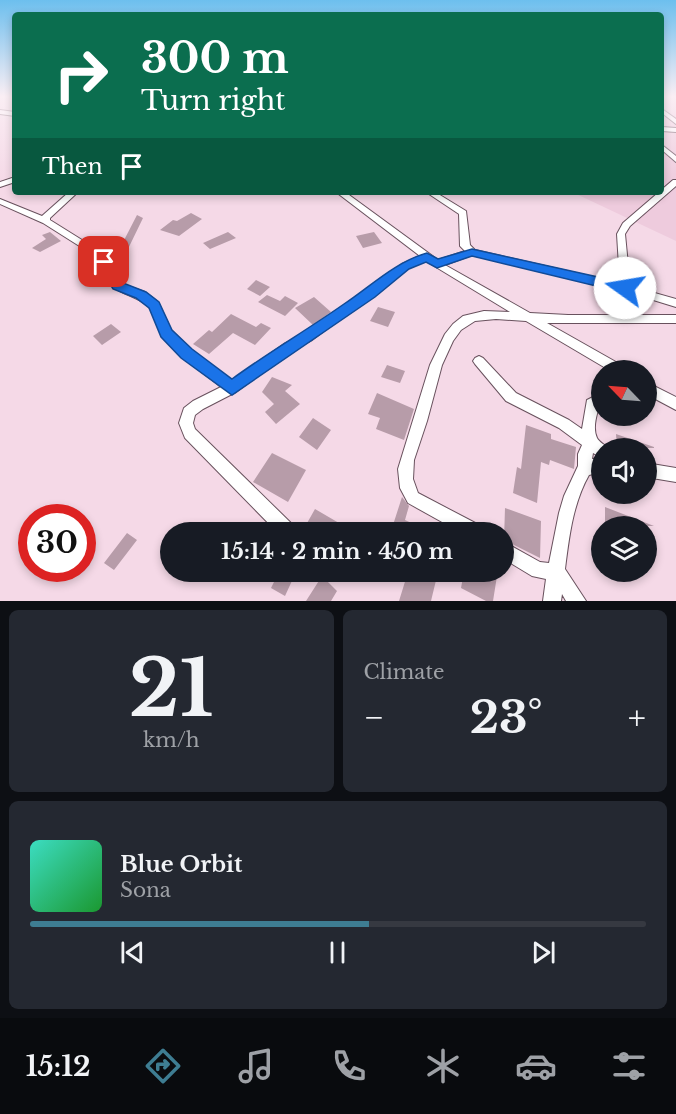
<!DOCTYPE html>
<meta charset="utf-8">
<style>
:root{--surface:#171b24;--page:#242831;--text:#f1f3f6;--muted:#9ea1a6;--line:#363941;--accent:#3e7d92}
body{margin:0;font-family:"Libre Baskerville",serif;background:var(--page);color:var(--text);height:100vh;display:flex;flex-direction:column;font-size:22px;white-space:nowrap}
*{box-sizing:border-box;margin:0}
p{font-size:20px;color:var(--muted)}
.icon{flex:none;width:33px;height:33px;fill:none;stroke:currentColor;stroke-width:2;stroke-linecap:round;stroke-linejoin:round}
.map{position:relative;height:601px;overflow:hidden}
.side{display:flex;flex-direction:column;gap:9px;padding:9px;background:#0d0f14;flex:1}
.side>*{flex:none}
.top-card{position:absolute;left:12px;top:12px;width:652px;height:183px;border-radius:6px;box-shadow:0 3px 9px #0003;background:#0b6e4f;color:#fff;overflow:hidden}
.needle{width:39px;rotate:295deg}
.buttons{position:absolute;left:591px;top:360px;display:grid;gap:12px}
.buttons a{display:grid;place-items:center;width:66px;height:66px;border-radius:50%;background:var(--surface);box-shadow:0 3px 9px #0003;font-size:30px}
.speed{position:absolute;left:18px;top:504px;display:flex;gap:12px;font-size:30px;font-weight:700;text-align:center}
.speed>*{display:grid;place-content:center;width:78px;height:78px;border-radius:50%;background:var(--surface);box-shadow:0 3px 9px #0003;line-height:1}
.speed .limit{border:9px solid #d22;background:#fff;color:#111}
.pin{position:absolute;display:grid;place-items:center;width:51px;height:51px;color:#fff;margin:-26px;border-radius:12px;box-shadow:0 3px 9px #0006}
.me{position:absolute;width:66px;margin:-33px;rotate:283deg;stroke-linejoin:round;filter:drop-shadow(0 0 4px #0008)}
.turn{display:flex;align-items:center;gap:21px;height:126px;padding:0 30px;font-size:27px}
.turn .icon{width:78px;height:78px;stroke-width:2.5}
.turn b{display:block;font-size:42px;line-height:51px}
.then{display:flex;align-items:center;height:57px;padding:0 30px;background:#0003;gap:12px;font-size:22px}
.big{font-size:45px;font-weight:700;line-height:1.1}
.side .card{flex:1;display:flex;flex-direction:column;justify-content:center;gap:9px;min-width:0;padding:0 21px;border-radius:9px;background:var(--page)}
.side .dial{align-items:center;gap:0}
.dial b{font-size:78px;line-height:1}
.song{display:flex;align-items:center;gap:18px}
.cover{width:72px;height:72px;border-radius:9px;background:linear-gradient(135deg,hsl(170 70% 55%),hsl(130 70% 35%))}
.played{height:6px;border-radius:3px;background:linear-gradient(90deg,var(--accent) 55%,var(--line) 55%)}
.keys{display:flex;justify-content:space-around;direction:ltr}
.heat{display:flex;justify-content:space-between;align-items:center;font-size:33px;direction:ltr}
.side .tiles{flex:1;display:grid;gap:9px;grid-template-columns:1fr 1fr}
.card:last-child{grid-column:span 2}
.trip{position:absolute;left:160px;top:522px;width:354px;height:60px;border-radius:30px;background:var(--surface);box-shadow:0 3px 9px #0003;font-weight:700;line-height:60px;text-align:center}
.tabs{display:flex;height:96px;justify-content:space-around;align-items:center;background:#090b0e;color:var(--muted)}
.tabs .icon{width:42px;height:42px}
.tabs .current{color:var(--accent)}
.tabs b{font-size:27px;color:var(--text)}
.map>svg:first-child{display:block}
.built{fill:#eecbdd}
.building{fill:#b79ca9}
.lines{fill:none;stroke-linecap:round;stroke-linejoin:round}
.minor-casing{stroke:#68515d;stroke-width:2}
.minor{fill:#fff;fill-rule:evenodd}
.route{fill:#1a73e8;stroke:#114b97;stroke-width:1.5}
</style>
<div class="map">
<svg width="676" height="601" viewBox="0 0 676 601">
<rect width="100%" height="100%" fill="#f5d9e7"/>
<path class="built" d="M662,97H676V241L572,192H662Z"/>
<path class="building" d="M191,213L202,219L179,236L160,230L173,220L177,221Z
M137,215L143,218L127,251L120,248Z
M50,232L61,241L40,252L32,248L46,239L42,235Z
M228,232L236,238L210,249L203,243Z
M374,232L382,243L363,248L356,236Z
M256,280L270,287L260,296L247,289Z
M267,295L280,301L285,296L298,303L285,316L258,302Z
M314,297L331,312L313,325L295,308Z
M378,307L395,312L388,327L370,321Z
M231,314L256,327L261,323L271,328L255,345L233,333L209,354L193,344L209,330L212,332Z
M111,324L121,332L102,345L93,336Z
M387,365L405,371L400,383L381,377Z
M272,377L292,385L285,391L300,404L276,424L265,412L274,404L262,392Z
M377,393L414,409L404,440L376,429L380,418L368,414Z
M313,418L331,430L317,450L299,437Z
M526,425L551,434V439L576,447L574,469L550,460L549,465L541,462L537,503L513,493L517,467L521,469Z
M616,434L654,447V448H617Z
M272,453L306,470L288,502L253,482Z
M402,497L409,506L405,520L431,532H408L393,525Z
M605,507L654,526H605Z
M505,508L541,521L540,558L504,540Z
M315,509L339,523L334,532H302Z
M127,533L137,540L114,570L104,563Z
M279,572H296L285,596L271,588Z
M408,572H438L431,601H399Z
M464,572H488L497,576L493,601H486L461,588Z
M322,576L337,591L331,601H306Z"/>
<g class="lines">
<defs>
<path id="minor" d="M662,109L676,119V124L662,113Z
M0,110L15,112V116L0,114Z
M662,127L676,128V132L662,131Z
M662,145L676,156V162L662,150Z
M15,177V182L0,187V182Z
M673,180H676V186L630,226L625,234L630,286L676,299V307L624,291L472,255L445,265L530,313L568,315H676V323H547L623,366L625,370H609L526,321L496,319L475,321L461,330L453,341L442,365L427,421L414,460L413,479L418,493L481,526L483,532H460L408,503L400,488L398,469L430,365L445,334L453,324L463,316L484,311L510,312L426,261L408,268L312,340L292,350L236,392L203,409L195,415L193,423L195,429L294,526L296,532H277L185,438L179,423L184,408L193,401L221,387C203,372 175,355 162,335C157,326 155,313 148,306C135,294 107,293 107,273L92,254L43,223L0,204V199L42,216L69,192H78L50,218V220L98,250L115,270L117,277L122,284L145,292L158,302L171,330L191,350L232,381L284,344L304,334L402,264L420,256L336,192H345L438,260L465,251L460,246L459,214L426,192H435L466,211L470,245L475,250L620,283L617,234L623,223Z
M479,356L483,358L516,393L569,420L582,429L587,400L595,396L600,398L602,402C597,410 592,428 597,438C599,442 605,445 608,448H602V458L593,453L592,459L602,458V472L589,475C573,503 569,537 565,569L586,601H566L562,594L561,601H543L546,579L532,576L504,559V542L540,562L549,563L559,513L564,496L578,466V454L582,445L559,428L506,401L475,364L473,361L475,358Z
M646,382L676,397V410L646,394Z
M646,463L676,468V482L646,477Z"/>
</defs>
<use href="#minor" class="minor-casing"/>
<use href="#minor" class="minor"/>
</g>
<linearGradient id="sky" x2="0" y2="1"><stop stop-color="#6dbfee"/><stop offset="0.53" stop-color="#faeef4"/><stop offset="1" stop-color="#faeef4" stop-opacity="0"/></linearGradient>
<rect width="676" height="182" fill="url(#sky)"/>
<path class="route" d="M472,249L625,283L631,288L625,293L472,256L437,268L426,262L409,269L375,297L232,395L181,358L161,337L149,308L136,298L113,289L97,262L104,258C116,262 116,274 123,283L146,292L159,302L172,330L192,349L232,379C269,352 307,330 344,304C371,286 395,262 427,253L438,259Z"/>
</svg>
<div class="buttons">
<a><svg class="needle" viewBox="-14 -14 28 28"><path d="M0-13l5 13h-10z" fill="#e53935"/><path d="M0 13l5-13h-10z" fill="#9ea1a6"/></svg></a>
<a><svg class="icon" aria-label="sound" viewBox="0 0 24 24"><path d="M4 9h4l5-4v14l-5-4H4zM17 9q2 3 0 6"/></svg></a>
<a><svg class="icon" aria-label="layers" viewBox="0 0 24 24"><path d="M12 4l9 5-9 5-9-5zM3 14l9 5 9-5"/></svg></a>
</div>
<div class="speed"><div class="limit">30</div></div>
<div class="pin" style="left:104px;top:262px;background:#d93025"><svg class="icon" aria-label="arrive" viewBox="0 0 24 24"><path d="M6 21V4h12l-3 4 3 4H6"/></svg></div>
<svg class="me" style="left:625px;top:288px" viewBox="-20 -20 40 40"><circle r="19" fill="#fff"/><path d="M0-13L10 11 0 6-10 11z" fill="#1a73e8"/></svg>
<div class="trip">15:14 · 2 min · 450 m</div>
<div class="top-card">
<div class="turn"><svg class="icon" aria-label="right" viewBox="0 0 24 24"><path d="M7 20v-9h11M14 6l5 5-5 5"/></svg><div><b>300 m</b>Turn right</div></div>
<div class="then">Then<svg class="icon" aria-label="arrive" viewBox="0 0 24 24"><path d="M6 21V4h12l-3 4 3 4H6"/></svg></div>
</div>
</div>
<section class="side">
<div class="tiles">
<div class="card dial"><b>21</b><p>km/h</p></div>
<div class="card"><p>Climate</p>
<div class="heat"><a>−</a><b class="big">23°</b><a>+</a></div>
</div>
<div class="card">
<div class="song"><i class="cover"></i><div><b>Blue Orbit</b><p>Sona</p></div></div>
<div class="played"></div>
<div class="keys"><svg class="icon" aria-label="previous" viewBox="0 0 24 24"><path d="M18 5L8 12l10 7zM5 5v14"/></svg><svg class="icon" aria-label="pause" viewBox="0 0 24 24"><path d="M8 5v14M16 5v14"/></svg><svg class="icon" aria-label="next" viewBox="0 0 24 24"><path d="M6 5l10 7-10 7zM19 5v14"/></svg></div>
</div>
</div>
</section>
<nav class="tabs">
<b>15:12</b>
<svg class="icon current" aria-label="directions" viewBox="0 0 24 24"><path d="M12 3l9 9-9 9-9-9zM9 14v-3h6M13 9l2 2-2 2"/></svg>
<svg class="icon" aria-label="music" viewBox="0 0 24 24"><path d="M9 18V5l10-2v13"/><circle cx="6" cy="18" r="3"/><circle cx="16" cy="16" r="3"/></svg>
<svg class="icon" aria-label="phone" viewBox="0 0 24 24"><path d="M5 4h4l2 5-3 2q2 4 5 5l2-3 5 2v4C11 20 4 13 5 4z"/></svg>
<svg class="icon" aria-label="climate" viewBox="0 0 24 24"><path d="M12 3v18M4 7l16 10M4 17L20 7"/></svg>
<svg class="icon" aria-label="car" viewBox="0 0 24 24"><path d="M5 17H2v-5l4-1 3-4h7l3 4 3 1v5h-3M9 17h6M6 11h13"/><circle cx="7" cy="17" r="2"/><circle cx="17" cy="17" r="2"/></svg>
<svg class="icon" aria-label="filters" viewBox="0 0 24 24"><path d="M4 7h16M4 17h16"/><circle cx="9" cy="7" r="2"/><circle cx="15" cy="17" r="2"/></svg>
</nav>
